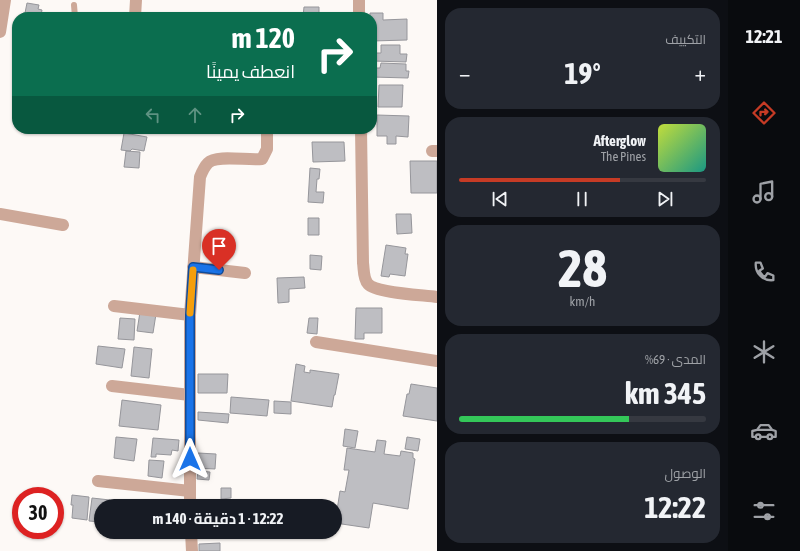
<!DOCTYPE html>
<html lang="ar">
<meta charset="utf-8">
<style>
:root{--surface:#171b24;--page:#242831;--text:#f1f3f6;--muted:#9ea1a6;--line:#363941;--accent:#c63b25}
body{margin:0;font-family:"Asap Condensed",Cairo,sans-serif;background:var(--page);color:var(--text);direction:rtl;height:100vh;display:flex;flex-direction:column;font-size:15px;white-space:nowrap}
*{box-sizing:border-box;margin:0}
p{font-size:13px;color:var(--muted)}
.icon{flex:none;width:22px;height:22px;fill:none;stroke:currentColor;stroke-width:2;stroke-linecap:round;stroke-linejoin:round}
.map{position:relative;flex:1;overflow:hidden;direction:ltr}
.drawer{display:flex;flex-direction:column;gap:8px;padding:8px;background:#0d0f14;width:291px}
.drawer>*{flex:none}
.guide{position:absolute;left:12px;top:12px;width:365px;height:122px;border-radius:16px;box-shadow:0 1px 3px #0004;direction:rtl;background:#0b6e4f;color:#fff;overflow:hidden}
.speed{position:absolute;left:12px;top:487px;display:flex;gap:8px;font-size:20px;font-weight:700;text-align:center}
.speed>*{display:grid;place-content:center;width:52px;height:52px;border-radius:50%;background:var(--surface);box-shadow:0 1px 3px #0004;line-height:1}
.speed .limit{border:6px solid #d22;background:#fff;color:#111}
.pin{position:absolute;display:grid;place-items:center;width:34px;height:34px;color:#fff;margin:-41px -17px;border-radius:50% 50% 50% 0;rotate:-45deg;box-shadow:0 0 4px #0007}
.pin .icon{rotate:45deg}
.me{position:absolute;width:44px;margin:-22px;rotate:0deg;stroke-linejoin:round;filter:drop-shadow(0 0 3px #0008)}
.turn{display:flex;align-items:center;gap:14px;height:84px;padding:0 16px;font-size:18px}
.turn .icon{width:52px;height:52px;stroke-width:2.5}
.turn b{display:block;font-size:28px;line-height:34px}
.lanes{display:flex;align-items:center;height:38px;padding:0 16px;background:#0003;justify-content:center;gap:20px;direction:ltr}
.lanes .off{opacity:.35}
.big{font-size:30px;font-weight:700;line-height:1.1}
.drawer .card{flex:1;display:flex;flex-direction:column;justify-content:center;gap:6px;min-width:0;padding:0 14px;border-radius:16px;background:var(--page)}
.drawer .dial{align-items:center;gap:0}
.dial b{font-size:52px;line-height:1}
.song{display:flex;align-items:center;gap:12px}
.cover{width:48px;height:48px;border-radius:6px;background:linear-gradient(135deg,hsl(70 70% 55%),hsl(170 70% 35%))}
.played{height:4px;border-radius:2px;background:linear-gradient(90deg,var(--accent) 65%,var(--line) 65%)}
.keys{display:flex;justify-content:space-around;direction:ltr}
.heat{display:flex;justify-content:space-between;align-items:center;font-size:22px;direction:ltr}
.charge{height:6px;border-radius:3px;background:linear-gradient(90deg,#34c759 69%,var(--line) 0)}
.trip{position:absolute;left:94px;top:499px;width:248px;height:40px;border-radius:20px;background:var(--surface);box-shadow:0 1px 3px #0004;font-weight:700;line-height:40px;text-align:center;direction:rtl}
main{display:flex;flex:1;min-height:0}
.dock{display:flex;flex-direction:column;width:72px;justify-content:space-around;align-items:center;background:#090b0e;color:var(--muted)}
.dock .icon{width:28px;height:28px}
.dock .selected{color:var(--accent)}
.dock b{font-size:18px;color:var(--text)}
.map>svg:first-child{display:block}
.building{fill:#bebec2;stroke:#96969b}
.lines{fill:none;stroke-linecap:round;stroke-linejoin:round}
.service{stroke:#cda898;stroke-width:6}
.minor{stroke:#cda898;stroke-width:12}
.route-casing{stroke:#114b97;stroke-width:10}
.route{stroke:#1a73e8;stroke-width:7}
.slow{stroke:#f59e0b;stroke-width:7}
</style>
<main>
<nav class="dock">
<b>12:21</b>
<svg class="icon selected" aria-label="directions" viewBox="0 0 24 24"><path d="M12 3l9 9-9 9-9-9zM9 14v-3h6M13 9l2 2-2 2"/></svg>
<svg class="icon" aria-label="music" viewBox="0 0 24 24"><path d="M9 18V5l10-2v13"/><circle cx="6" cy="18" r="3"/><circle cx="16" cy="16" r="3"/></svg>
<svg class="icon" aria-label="phone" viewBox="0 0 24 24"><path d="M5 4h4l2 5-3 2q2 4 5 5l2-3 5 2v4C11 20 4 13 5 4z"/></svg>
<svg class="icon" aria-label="climate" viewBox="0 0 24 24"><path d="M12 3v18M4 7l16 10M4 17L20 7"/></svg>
<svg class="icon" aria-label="car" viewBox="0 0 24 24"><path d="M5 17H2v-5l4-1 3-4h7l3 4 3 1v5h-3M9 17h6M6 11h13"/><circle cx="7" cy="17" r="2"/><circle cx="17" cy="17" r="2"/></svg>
<svg class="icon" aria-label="filters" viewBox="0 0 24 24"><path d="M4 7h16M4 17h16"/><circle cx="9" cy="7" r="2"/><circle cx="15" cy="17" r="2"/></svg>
</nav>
<section class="drawer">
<div class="card"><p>التكييف</p>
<div class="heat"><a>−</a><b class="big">19°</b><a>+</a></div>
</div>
<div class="card">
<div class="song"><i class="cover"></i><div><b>Afterglow</b><p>The Pines</p></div></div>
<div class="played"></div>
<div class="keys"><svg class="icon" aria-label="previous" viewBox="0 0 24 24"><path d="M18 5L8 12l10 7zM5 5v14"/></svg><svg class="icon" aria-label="pause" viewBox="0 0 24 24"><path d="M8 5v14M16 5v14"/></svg><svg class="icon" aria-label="next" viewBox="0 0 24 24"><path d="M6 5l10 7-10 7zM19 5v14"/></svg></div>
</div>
<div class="card dial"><b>28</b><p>km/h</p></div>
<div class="card"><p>المدى · 69%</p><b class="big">345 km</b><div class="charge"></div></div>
<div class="card"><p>الوصول</p><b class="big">12:22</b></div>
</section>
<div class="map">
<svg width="437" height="551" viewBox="0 0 437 551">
<rect width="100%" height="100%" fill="#fdf9f6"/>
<path class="building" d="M27,3L39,5L38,9L42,10L41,15H45L44,17H23V13H25Z
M304,7H319V17H303Z
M370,13H383V20L407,19V40L372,41V17H370Z
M381,45H400V54H407L406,62L373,61V53H381Z
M381,63L406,64V71H409L408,78L372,77V68H380Z
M379,85H403L402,107H378Z
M377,115L409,116L408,137L396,136V144H387V136H377Z
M315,129H343L344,131L315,133Z
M124,133L147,137L144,151L132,149L130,151L121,150Z
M312,142H344L345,161L313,162Z
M126,151L140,152L139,168L124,167Z
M410,161H437V193H411Z
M310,168L320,169L319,179H317L316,192H324L323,203L308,202Z
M396,214H411L412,233L397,234Z
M308,218H319V235H308Z
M386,245L406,248L405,254H408L405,276L390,274L389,277L381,276Z
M310,255L322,256L321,270L310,269Z
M304,277L305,288L289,289V302L278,303L277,278Z
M356,308H382V333H364V339H355Z
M140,312L156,314L153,333L137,331Z
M120,318L135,319L134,340L118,339Z
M309,318H318L317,334L307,333Z
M98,346L125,349L122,368L96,364Z
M134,347L152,349L149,378L131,376Z
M296,364L305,366L304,372L310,373V370L339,374L335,395H334L332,407L291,401Z
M198,374H228L227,393H198Z
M411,384L437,388V421L403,416L407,394H409Z
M231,397L269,400L267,416L230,413Z
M122,400L161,405L158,430L119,426Z
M274,401L291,402V414L274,413Z
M198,412L229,414L228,423L198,420Z
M345,429L358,431L355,448L343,446Z
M116,437L137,439L134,461L114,458Z
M407,437L420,439L418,451L405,449Z
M153,438L179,440L178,451L172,450L171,455L156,454V457H151Z
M377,440L386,441L384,454L400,456L401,451L413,453V458L415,459L408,509L373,503L369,528L335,523L340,491L345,492L349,470H344L347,448L375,452Z
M198,453L216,454L215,469L196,468Z
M149,460L164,461L162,478L148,476Z
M198,471L210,472L209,480L197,479Z
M221,488H231V498L221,499Z
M72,495L89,497L87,520L72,518L73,505H71Z
M92,498L110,500L109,506H101V522L89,521Z
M220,543V551H199V544Z"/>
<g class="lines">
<path class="service" d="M74,5L75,17"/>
<path class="minor" d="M359,0V17
M135,17L136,0
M0,32L5,0
M361,129L363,263C364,269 363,278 368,284C376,293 423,295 437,297
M432,151H437
M0,214L63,225
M193,267L245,273
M114,306L190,315
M316,342L437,361
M112,386L190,395
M98,481L190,491
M190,506V315L200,177C202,172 204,167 208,163C217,154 248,161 262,159L267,149V129
M191,532L192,551"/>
</g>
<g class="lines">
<defs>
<path id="route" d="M190,459V315L193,267L219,270"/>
</defs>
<use href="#route" class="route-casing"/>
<use href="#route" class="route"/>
<path class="slow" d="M190,313L193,270"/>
</g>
</svg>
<div class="speed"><div class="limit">30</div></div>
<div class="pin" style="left:219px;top:270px;background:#d93025"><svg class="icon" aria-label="arrive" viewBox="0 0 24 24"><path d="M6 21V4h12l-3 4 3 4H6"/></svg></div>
<svg class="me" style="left:190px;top:459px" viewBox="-20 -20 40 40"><path d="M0-17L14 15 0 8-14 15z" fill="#1a73e8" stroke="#fff" stroke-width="4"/></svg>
<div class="trip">12:22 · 1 دقيقة · 140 m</div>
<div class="guide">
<div class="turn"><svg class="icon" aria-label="right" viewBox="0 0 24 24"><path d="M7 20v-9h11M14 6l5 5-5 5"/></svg><div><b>120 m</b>انعطف يمينًا</div></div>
<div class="lanes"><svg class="icon off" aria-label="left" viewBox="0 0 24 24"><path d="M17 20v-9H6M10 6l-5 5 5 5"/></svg><svg class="icon off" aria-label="ahead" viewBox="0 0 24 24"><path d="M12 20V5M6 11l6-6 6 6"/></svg><svg class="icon" aria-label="right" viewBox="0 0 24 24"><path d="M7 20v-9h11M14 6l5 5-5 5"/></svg></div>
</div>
</div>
</main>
